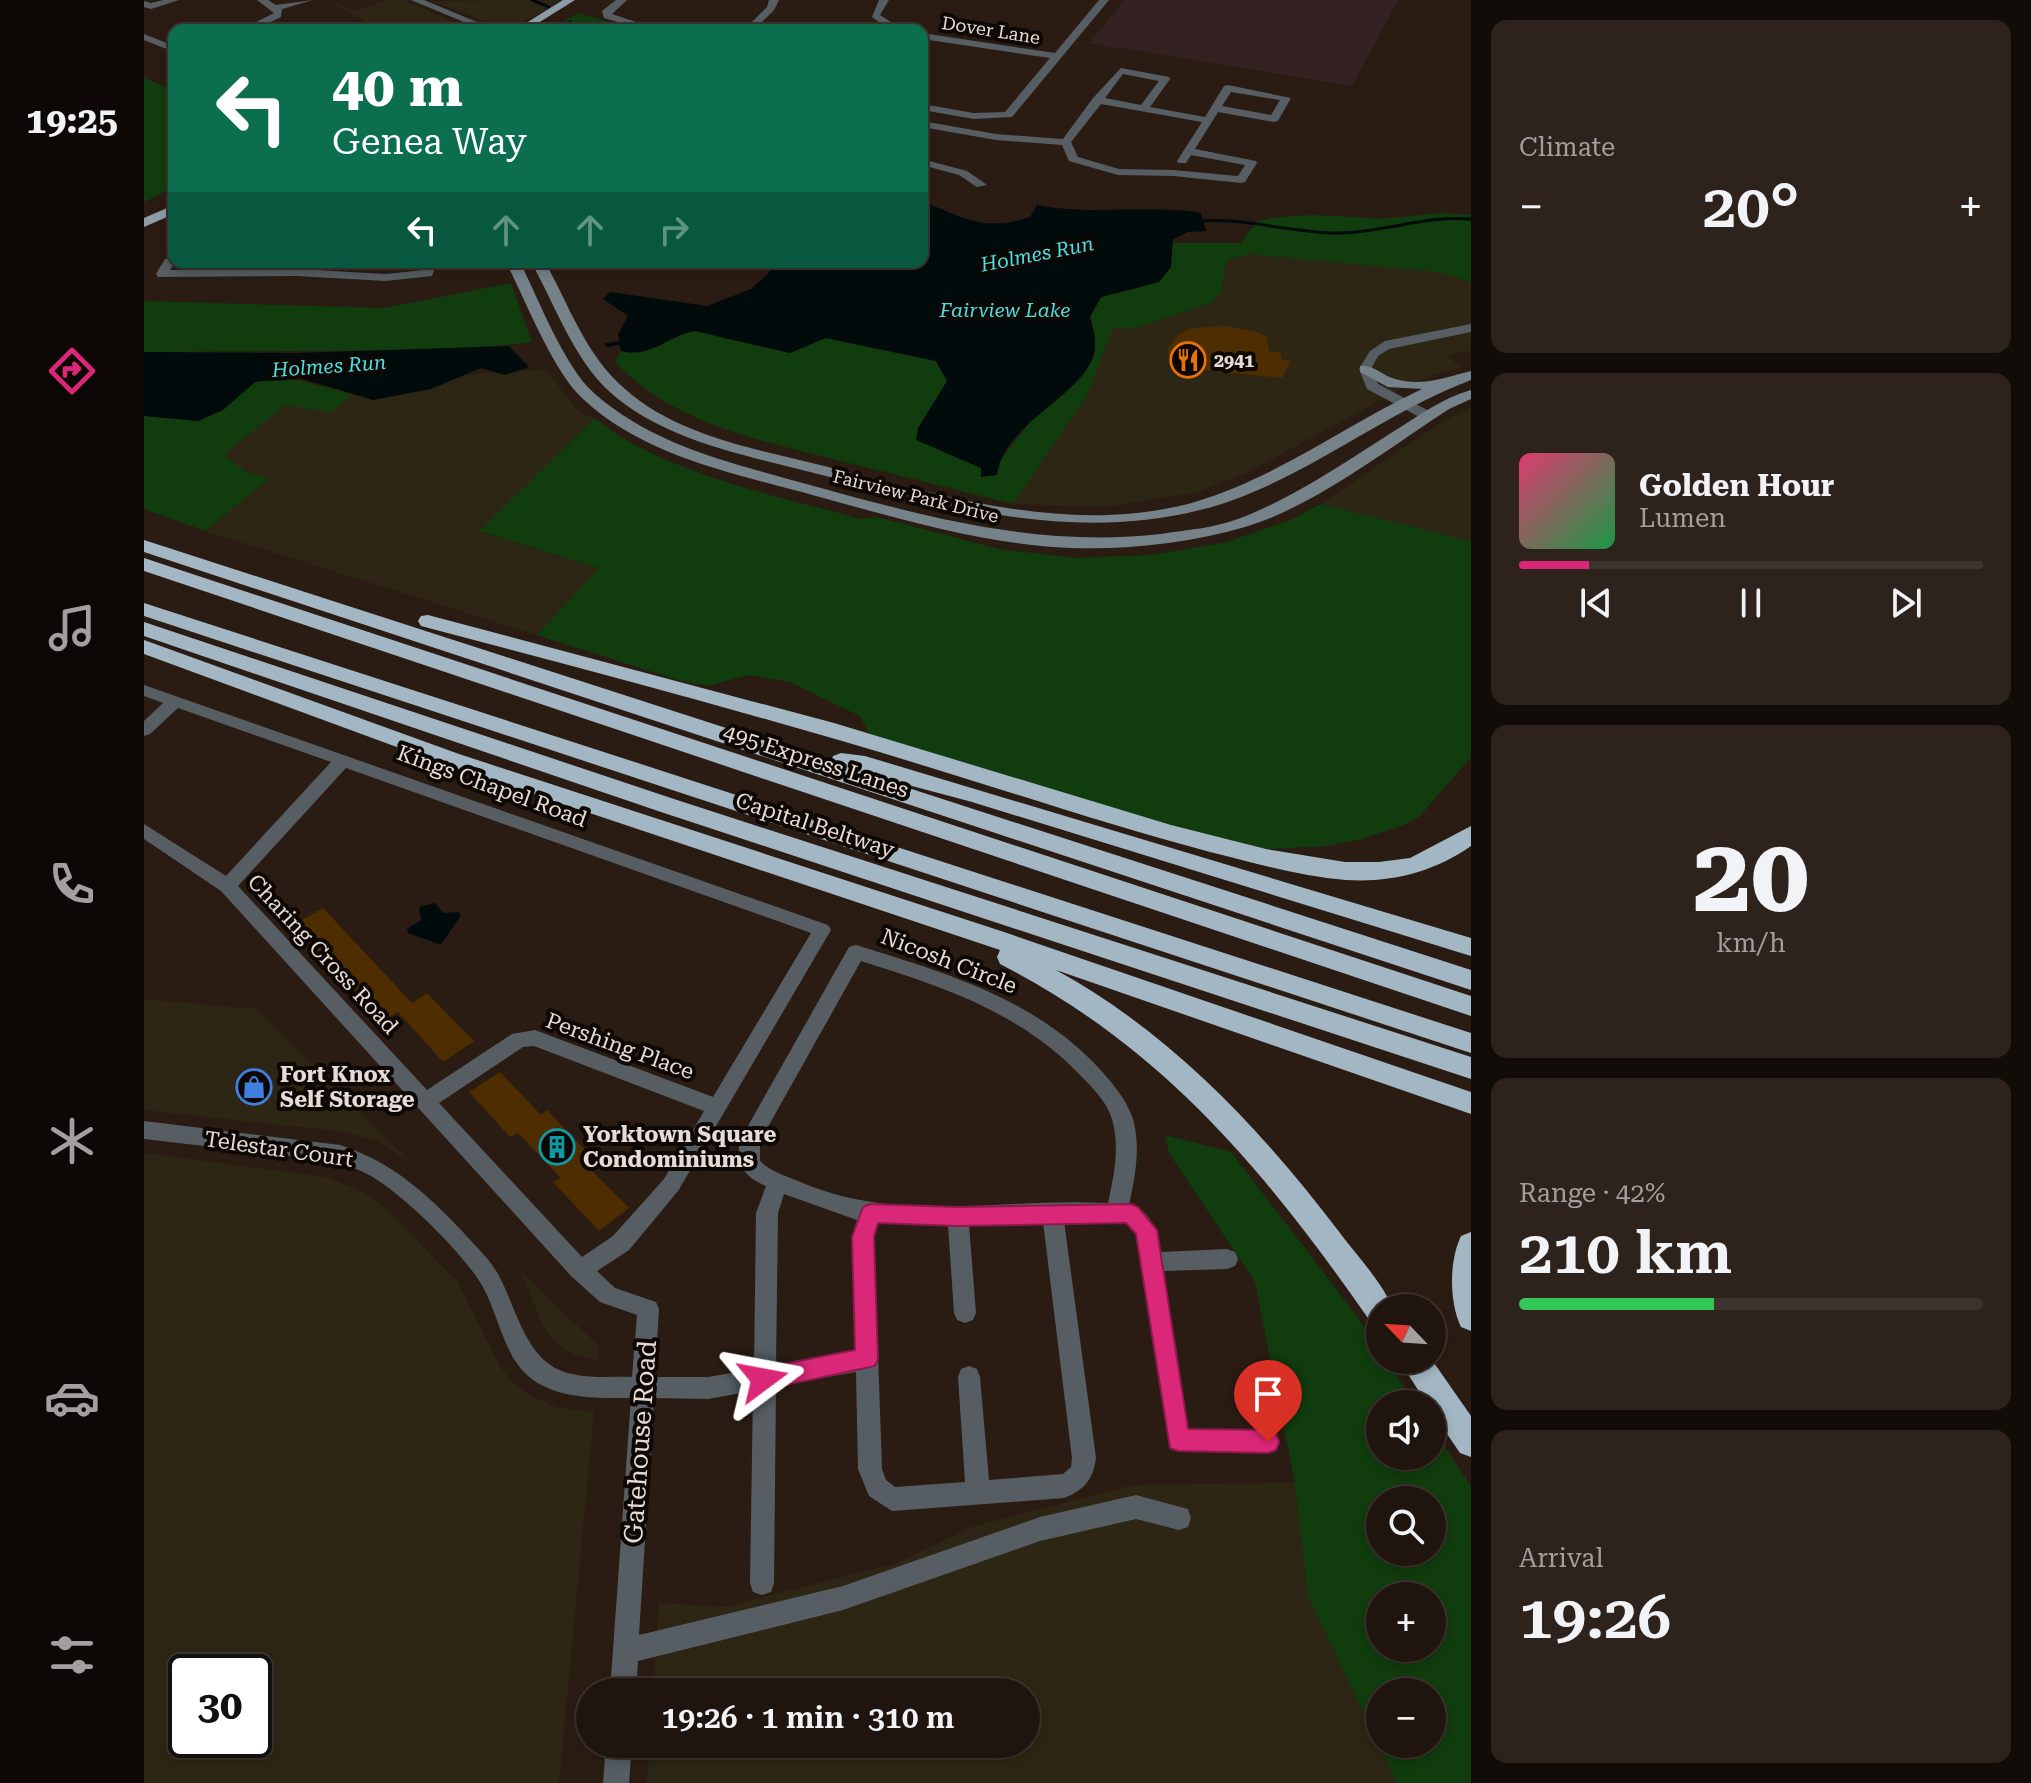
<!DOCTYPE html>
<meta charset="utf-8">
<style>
:root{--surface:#20150e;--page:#2d221c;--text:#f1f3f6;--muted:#a29f9e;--line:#3d342e;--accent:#db2777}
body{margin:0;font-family:"Roboto Serif",serif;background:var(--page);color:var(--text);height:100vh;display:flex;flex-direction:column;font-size:30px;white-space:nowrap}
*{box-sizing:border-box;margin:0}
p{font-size:26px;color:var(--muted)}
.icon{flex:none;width:44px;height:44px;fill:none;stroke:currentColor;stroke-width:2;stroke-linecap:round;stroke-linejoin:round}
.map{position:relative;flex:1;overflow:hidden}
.drawer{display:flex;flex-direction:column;gap:20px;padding:20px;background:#120c08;width:560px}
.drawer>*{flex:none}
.guide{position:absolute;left:24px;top:24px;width:760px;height:244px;border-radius:16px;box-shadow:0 4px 12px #0003,0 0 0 2px var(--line);background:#0b6e4f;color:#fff;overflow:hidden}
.needle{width:52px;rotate:295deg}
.buttons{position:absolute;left:1222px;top:1294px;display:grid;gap:16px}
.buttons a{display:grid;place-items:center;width:80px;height:80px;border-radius:50%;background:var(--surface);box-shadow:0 4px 12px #0003,0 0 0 2px var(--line);font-size:40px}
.speed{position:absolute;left:24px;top:1654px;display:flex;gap:16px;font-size:40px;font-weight:700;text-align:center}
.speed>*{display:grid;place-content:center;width:104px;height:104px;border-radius:50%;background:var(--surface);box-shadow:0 4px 12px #0003,0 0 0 2px var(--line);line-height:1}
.speed .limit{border:4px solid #111;border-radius:12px;background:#fff;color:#111}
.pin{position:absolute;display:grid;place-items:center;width:68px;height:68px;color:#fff;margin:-82px -34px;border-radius:50% 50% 50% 0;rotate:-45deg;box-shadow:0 0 8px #0007}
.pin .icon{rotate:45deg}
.me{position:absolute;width:88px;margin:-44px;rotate:77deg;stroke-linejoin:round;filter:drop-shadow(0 0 6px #0008)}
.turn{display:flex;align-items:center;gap:28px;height:168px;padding:0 32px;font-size:36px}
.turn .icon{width:104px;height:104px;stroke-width:2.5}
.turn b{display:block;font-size:56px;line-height:68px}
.lanes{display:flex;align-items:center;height:76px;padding:0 32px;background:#0003;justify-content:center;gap:40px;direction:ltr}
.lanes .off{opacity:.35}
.big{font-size:60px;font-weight:600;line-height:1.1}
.drawer .card{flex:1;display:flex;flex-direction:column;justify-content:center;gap:12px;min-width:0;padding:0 28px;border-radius:16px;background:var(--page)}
.drawer .dial{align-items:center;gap:0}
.dial b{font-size:104px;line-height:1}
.song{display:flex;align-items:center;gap:24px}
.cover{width:96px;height:96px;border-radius:12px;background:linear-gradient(135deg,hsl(340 70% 55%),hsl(140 70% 35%))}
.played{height:8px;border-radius:4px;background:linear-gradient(90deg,var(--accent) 15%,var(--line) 15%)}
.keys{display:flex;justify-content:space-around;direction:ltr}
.heat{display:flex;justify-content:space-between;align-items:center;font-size:44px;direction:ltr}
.charge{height:12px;border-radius:6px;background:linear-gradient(90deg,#34c759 42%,var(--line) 0)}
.trip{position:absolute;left:432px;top:1678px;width:464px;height:80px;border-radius:40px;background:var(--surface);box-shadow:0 4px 12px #0003,0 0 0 2px var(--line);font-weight:600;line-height:80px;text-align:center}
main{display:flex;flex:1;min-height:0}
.tab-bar{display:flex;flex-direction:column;width:144px;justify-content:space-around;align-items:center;background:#0d0806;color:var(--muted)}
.tab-bar .icon{width:56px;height:56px}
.tab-bar .on{color:var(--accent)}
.tab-bar b{font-size:36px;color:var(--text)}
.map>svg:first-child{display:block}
.commercial{fill:#2d2615;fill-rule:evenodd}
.education{fill:#342122}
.green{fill:#103c0e;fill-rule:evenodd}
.water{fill:#020b0b}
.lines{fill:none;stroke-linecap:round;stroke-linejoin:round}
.stream-far1{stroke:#020b0b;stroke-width:3}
.stream{stroke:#020b0b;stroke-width:4}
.building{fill:#4e2d01}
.minor{fill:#565e63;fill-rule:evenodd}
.secondary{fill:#75828a;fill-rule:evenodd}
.primary{fill:#8d9da7;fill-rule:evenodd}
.motorway{fill:#a2b6c3;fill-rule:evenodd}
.route{fill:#db2777;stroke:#8e194d;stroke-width:2}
.labels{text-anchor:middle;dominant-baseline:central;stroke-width:8;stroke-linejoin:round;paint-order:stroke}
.far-street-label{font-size:18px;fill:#e6dbd6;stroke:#0e0805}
.far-poi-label{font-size:18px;font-weight:bold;fill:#e6dbd6;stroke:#0e0805;text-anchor:start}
.far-water-label{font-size:20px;font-style:italic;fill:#4ddee1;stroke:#0e0805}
.street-label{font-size:22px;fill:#e6dbd6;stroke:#0e0805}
.poi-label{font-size:22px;font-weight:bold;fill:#e6dbd6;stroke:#0e0805;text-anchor:start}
.near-street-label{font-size:26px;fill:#e6dbd6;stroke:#0e0805}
</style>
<main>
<nav class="tab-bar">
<b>19:25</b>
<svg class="icon on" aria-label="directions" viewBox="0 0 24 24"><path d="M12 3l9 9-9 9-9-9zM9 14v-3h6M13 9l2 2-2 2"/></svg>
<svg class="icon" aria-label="music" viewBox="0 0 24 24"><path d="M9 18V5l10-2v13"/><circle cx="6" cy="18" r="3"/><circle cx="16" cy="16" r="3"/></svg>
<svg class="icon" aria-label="phone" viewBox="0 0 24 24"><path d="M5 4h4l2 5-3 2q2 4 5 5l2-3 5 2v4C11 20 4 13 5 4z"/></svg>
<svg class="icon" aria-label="climate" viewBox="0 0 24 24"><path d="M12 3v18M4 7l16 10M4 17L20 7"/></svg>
<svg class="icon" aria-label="car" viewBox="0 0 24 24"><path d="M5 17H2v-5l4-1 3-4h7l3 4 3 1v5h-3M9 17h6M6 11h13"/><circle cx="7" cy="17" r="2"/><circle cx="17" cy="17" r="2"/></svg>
<svg class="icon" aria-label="filters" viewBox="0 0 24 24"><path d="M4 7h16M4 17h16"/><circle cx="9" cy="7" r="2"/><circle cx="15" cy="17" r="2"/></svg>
</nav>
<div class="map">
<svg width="1327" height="1783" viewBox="0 0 1327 1783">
<rect width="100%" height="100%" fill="#2b1c13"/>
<path class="commercial" d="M184,0L211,11L244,0H259L330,30H213L225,24Z
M415,0L401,11L361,29L288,1Z
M1042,247H1120L1327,276V351L1303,355L1316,367L1270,382L1106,471L1054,492L962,507L869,504L943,396L977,306Z
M402,370L430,406L440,415L451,418L336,532L455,568L393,635L61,531L125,479L104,473L79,455L141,405L213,381Z
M1327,407V541L1177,504L1298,422Z
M0,999L112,1009L266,1162L233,1141L201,1132L0,1110Z
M0,1153L181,1177L218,1191L240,1207L313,1281L356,1367L367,1380L382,1393L414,1408L450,1412L415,1783H0ZM42,1672H110V1740H42Z
M377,1272L455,1346L454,1360L429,1354L411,1343L399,1326Z
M1258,1481L1236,1500V1552H1288L1327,1783H503L506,1744H882V1692H509L515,1603L580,1607L751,1564L828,1527L988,1485ZM1236,1596H1288V1648H1236ZM1236,1692H1288V1744H1236Z"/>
<path class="education" d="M981,0H1254L1208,86L945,43Z"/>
<path class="green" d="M434,13L491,30H406Z
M0,78L30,90V187L0,202Z
M1297,213L1327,215V282L1294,272L1106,254L1085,259L1080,268L1078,290L1069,302L989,329L969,328L943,396L869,504C811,489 754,475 697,461C615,440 531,425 471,362L477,351C505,359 526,335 551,331L645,353L681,338L792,361L803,381L798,392L812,457L838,468L855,462L892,414L931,383L950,356L951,336L946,317L957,297L995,288L1027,267L1028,243H1097L1113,221C1150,213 1183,215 1221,218C1245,220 1273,215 1297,213Z
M367,283L388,342L308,350L0,352V301L241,308Z
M145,378L209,394L187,412L141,405L80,455L104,473L126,478L61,531L0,509V416L54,421L79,410L111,382Z
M451,418C517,473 634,496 717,519L733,517L855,549L931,558L1007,555L1083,542L1147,520L1177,504L1327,541V757L1275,817L1260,825L1214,840L1182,846L1128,849L1107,848L728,740L716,716L646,682L604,675L564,686L537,681L393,635L455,568L335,531Z
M1021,1135L1087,1152L1212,1315L1236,1351V1360H1242L1272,1404H1236V1456H1288V1428L1327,1486V1783H1253L1164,1596L1151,1483L1111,1282L1025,1153ZM1236,1500H1288V1552H1236ZM1236,1596H1288V1648H1236ZM1288,1692V1744H1236V1692Z"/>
<path class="water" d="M778,201C820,218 840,232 886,217L893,205C947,216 1003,204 1057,213L1062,231L1044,232L1029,239L1027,267L1015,282L957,297L946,317C949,328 953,342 950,354C939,396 859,423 853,475L837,477V468L772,440L774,428L803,381L792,361L682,338L646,353L551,331C525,335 506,359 477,351L474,334L484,316L459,299L466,292L563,306L607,289L637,262H778Z
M365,346L385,367L361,375L337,368L287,389L229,400L152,377L111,382L79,410L54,421L0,416V352L153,353Z
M291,903L299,913L314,912L317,915L297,945L264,933L263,929L277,920L275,907Z"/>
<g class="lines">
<path class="stream-far1" d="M388,0L405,7
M426,22L432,30
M1054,221C1103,217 1149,234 1197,233C1241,232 1282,215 1327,219"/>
<path class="stream" d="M463,345L481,342"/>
</g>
<path class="building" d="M1082,326L1114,332L1123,337L1125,351L1136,352L1138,360L1147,361L1138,378L1029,367L1023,350L1035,334L1047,328Z
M179,908L268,1003L283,993L330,1041L299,1062L254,1012L240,1021L149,925Z
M356,1072L397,1115L403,1110L447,1156L439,1162L485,1208L455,1231L409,1182L417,1178L374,1133L366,1137L325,1092Z"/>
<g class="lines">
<path class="minor" d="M19,0H35L7,9L0,7V1L7,3Z
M113,0H124L132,5L169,0L138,9L137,17L110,30H97L130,13Z
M267,0H280L352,30H339Z
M472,0H483L468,14L516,30H501L460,18L458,11Z
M625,0H635L630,10L610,30H600L623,7Z
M735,0H745L736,15L759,30H746L728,17Z
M955,0H965L868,117L830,119L778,110V104L830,113L861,112L906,58L778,39V33L911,53Z
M209,24L214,27L212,29L197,30Z
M0,34L30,46V52L0,40Z
M977,68L1025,77L1026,79L1006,107L1061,117L1080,86L1084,85L1147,98L1134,121L1130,122L1074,112L1051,149L1112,161L1113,163L1101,182L1097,183L1029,176L974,175L925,161L918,145L852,140L778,127V121L852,134L919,139L949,98ZM979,74L1015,81L997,105L961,98ZM1087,92L1136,100L1127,115L1078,106ZM957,104L1058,122L1033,161L1034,163H1042L1047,155L1101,165L1094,176L1029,170L975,169L934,157L927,142Z
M778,159L823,171L843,185L833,187L815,175L778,165Z
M25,258L30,259V262H68L74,269H154L242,274L279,270L267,262H282L291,268L288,276L242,281L154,276L14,277L12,274L21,259ZM29,266H60L62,270H26Z
M1327,324V332L1245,349L1234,356L1227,369L1234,384L1289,413V419H1279L1223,389L1215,369L1226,351L1241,341Z
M0,685L684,925L687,930L684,935L534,1191L485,1250L453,1271L471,1288L512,1302L515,1309L511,1377H564L610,1369L612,1213L622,1186C600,1177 591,1164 596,1140L705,947L712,945C799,972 886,997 951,1064C966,1080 982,1098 989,1119C997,1148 991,1177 985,1205C1008,1211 1013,1231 1016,1252L1083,1249L1091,1252L1094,1259L1091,1266L1083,1269L1019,1271L1044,1429L1124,1431L1132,1434L1136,1442L1132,1450L1124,1453L1034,1451L1026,1448L992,1234L982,1223L920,1221L952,1458C949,1480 940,1490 920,1498L748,1511L725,1496L714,1469L712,1372L632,1386L630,1583L627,1592L618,1595L609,1592L606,1583L609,1391L564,1399L510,1398L495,1635L699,1586L896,1517L992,1495L1044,1509L1047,1518L1044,1527L1035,1530L992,1519L896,1541L699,1610L494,1661L492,1692H466L487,1398C448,1398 400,1400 374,1365C358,1343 352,1311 339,1287C320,1254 260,1195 227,1176C197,1159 161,1158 127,1154C85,1149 42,1144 0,1139V1121L196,1145C248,1162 282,1193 319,1232C331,1246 345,1258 354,1274C370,1303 378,1344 405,1364C428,1381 461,1376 488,1377L493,1315L456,1302L428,1277L77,891L0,839V824L82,876L187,762L34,708L6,734L0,736V721L19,703L0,696ZM202,768L667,933L569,1097L391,1030L368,1034L283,1090L94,886ZM717,961C797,986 876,1012 936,1075C948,1087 963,1102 968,1119C976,1147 970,1176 964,1203C856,1197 758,1226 654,1181C640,1175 626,1171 616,1161V1141ZM390,1046L560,1111L520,1179L469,1236L438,1257L295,1103L379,1047ZM640,1194L713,1220L708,1237L711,1351L632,1365L634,1213ZM899,1222L928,1458L927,1467L919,1474L845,1480L836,1377L833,1369L825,1366L817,1369L814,1377L821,1482L751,1487L742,1480L738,1469L730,1237L734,1223L804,1225L810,1313L813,1320L821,1323L829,1320L832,1313L825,1225Z
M462,1744H488L485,1783H459Z"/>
<path class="secondary" d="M362,262H376C394,298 421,368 450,393C509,446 591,464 666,485C782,517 895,548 1017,534C1042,530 1070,528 1094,519C1150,498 1198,464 1247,433C1273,417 1298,398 1327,390V399L1305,409C1245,448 1169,507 1101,527C1046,543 984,550 927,548C839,544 756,519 672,496C593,474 501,457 439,399C408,370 382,301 362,262Z
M387,262H401C425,305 442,356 481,389C534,436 609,448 676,465C797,495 926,537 1051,502C1132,478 1202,425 1278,389L1244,387L1216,372V366C1230,364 1238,376 1251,379C1278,387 1302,377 1327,371V380C1234,415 1153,486 1056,510C924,543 798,505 670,473C602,455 530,443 474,399C431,365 413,308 387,262Z"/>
<path class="primary" d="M419,0H431L383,30H371Z
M30,205V214L0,227V218Z"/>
<path class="motorway" d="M0,540L687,762L689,756L697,753L721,756L1327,938V956L828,802L712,771L1327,970V990L0,552Z
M0,558L1327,996V1016L0,571Z
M0,603L1327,1033V1053L0,616Z
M284,615L690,723L1027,825L1122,849L1201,862H1235L1266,858L1327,826V846C1290,872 1247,883 1202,880C1156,876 1110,863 1066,852C975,828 885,798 794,770C623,717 450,672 277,626L274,621L277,616Z
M0,622L530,799L1327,1057V1079L514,811L0,636Z
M0,640L315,754L857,931L1327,1092V1114L912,970C1027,1033 1118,1130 1196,1233C1214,1257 1237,1281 1249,1308H1236V1324L1226,1321C1122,1172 1020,1048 856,964L853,957L856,950L299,764L0,654Z
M1327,1232V1331L1317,1327C1305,1302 1305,1261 1317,1236Z
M1255,1360H1288L1327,1416V1457L1316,1453L1288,1412V1404H1283Z"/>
</g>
<path class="route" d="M726,1204L814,1207L987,1204L994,1207L1013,1230L1044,1429L1124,1430L1132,1434L1135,1442L1132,1450L1124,1453L1034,1451L1026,1448L992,1234L982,1223L814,1226L734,1223L730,1237L734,1359L731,1366L619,1390L611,1386L607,1379L611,1371L619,1368L711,1350L708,1237L719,1207Z"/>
<defs>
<symbol id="restaurant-ring" viewBox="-11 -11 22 22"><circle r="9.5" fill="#0e0805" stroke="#e8710a" stroke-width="1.5"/><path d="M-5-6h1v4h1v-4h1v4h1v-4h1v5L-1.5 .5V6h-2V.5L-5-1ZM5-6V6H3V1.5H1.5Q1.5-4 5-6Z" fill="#e8710a"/></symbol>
<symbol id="shop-ring" viewBox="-11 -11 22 22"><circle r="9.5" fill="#0e0805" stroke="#3f7fe0" stroke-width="1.5"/><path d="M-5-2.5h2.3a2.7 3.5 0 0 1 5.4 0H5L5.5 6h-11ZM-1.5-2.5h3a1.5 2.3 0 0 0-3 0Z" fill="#3f7fe0"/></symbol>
<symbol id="building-ring" viewBox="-11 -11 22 22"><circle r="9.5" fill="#0e0805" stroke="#0f9aa8" stroke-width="1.5"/><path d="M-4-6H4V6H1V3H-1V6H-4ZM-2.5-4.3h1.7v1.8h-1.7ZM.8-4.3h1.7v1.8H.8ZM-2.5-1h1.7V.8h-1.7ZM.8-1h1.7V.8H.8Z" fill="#0f9aa8"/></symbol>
</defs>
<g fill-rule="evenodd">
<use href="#restaurant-ring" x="1024" y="340" width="40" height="40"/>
<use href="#shop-ring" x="90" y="1067" width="40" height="40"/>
<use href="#building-ring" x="393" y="1127" width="40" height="40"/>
</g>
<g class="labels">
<g class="far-street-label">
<text transform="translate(847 30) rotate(9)">Dover Lane</text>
<text transform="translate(772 496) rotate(14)">Fairview Park Drive</text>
</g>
<g class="far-poi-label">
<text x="1070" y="360">2941</text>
</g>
<g class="far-water-label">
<text transform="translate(893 254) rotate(-11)">Holmes Run</text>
<text x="861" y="310">Fairview Lake</text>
<text transform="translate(185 366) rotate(-4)">Holmes Run</text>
</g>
<g class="street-label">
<text transform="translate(672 761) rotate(18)">495 Express Lanes</text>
<text transform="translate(348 786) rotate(20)">Kings Chapel Road</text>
<text transform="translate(671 825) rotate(18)">Capital Beltway</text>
<text transform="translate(179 954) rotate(47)">Charing Cross Road</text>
<text transform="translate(805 961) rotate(21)">Nicosh Circle</text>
<text transform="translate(476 1046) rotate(20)">Pershing Place</text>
<text transform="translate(135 1149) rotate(8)">Telestar Court</text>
</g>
<g class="poi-label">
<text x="136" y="1074">Fort Knox<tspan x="136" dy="25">Self Storage</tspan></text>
<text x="439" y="1134">Yorktown Square<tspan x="439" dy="25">Condominiums</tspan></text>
</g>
<g class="near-street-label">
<text transform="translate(496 1442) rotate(-86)">Gatehouse Road</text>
</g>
</g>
</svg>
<div class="buttons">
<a><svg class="needle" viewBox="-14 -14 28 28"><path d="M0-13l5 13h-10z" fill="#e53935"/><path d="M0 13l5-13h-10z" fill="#a29f9e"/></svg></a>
<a><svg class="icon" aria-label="sound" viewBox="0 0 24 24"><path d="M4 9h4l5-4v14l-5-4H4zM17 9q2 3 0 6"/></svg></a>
<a><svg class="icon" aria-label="search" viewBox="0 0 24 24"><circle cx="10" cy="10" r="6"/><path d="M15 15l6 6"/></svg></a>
<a>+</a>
<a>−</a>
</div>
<div class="speed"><div class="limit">30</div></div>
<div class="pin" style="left:1124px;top:1442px;background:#d93025"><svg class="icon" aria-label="arrive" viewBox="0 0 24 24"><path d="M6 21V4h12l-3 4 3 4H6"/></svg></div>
<svg class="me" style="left:619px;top:1379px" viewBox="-20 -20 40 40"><path d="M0-17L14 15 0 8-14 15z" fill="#db2777" stroke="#fff" stroke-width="4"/></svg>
<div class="trip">19:26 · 1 min · 310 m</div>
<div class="guide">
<div class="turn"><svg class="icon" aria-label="left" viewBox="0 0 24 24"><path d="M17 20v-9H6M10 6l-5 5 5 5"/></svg><div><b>40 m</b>Genea Way</div></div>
<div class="lanes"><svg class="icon" aria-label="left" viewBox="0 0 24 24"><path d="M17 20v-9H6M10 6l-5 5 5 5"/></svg><svg class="icon off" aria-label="ahead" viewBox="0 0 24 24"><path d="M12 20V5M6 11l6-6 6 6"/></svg><svg class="icon off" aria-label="ahead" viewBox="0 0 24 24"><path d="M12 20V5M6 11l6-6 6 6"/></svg><svg class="icon off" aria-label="right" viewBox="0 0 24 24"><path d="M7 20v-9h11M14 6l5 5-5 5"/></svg></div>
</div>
</div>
<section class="drawer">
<div class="card"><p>Climate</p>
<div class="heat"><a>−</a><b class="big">20°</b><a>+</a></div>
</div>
<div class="card">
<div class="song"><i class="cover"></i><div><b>Golden Hour</b><p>Lumen</p></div></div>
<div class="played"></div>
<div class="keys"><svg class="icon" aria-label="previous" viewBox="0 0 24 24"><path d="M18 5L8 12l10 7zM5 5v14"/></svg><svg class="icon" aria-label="pause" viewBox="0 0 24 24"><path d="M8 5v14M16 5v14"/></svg><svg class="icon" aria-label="next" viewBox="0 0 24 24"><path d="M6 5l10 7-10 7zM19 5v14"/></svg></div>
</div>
<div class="card dial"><b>20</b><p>km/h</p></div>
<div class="card"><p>Range · 42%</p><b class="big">210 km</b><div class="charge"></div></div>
<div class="card"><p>Arrival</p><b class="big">19:26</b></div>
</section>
</main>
